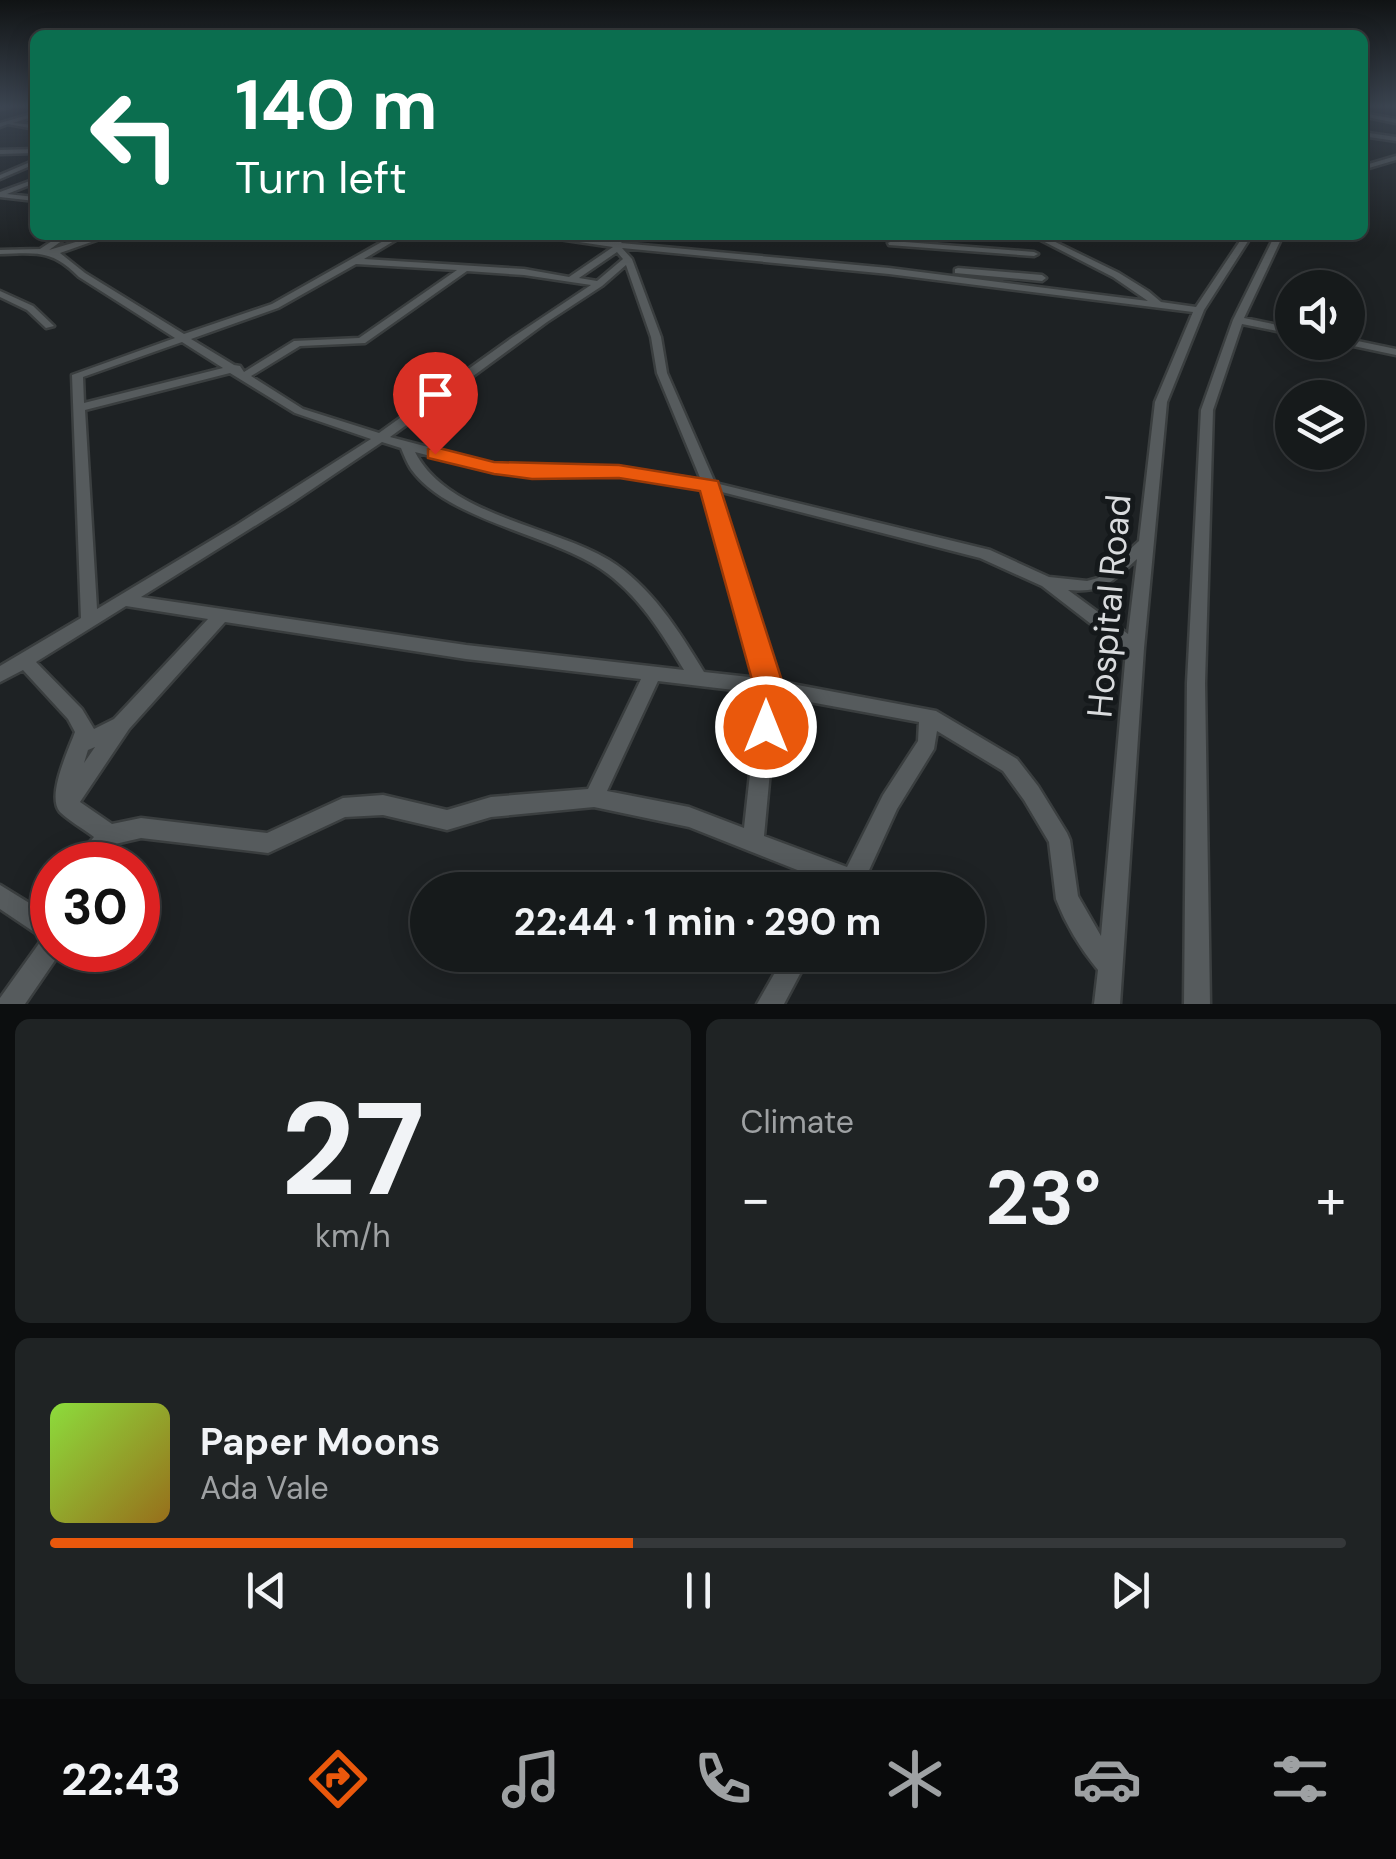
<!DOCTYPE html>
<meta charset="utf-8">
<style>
:root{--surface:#161a1b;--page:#1f2324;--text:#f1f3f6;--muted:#9ea1a3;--line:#35383a;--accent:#ea580c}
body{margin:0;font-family:"DM Sans",sans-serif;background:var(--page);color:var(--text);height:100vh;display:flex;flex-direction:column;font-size:38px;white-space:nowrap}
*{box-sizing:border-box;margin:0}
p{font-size:32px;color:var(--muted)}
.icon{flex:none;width:55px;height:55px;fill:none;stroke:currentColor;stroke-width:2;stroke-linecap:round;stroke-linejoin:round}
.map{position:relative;height:1004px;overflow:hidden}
.panel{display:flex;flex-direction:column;gap:15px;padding:15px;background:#0c0e0f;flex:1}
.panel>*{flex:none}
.hud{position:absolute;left:30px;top:30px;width:1338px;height:210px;border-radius:15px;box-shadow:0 5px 25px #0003,0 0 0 2px var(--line);background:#0b6e4f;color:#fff;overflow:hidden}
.buttons{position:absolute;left:1275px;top:270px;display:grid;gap:20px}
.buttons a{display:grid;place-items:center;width:90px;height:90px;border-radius:50%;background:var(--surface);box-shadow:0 5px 25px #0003,0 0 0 2px var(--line);font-size:50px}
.speed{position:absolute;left:30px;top:842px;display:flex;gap:20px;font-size:50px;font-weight:700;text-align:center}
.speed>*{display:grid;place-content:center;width:130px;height:130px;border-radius:50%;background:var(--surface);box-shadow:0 5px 25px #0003,0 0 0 2px var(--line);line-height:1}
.speed .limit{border:15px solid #d22;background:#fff;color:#111}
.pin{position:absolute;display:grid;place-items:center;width:85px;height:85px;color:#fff;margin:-102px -42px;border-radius:50% 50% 50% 0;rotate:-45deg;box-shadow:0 0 10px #0007}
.pin .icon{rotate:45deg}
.me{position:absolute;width:110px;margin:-55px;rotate:0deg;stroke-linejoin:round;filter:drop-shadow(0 0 8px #0008)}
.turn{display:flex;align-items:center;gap:35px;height:210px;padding:0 40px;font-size:45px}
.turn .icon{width:130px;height:130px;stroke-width:2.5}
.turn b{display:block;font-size:70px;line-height:85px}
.big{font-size:75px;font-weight:700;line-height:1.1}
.panel .tile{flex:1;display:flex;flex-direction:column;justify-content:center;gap:15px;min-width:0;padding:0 35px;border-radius:15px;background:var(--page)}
.panel .dial{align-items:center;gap:0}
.dial b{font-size:130px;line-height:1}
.song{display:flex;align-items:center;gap:30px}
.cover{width:120px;height:120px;border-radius:15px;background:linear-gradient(135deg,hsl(90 70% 55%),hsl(40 70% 35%))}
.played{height:10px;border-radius:5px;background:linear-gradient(90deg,var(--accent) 45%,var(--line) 45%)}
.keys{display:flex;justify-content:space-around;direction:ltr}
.heat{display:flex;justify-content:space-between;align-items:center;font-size:55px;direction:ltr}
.panel .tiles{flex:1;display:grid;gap:15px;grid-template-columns:1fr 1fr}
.tile:last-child{grid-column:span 2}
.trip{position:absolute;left:410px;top:872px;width:575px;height:100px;border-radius:50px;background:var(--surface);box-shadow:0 5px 25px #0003,0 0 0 2px var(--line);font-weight:700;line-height:100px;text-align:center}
.tab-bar{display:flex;height:160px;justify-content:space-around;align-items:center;background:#090a0b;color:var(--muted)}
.tab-bar .icon{width:70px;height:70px}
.tab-bar .current{color:var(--accent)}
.tab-bar b{font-size:45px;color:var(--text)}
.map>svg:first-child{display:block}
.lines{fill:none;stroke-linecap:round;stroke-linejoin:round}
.street-casing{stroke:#3a3e3f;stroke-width:5}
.street{fill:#565b5d;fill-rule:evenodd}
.route{fill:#ea580c;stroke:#983908;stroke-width:2.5}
.labels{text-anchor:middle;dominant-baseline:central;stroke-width:10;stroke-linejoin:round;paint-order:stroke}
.street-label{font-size:35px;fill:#d9dbdd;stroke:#15191b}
</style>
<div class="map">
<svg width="1396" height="1004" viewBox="0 0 1396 1004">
<rect width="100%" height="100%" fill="#1e2224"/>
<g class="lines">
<defs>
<path id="street" d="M10,106V107L0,109V107Z
M35,113V116L13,123L35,125V129L8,124L0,127V123Z
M1362,113L1396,119V123L1362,116Z
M1362,132L1396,137V141L1362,136Z
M35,149V153L0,154V150Z
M1396,156V160L1362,170V166Z
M35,160V164L0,179V175Z
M35,179V183L7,194L35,197V201L0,197V192Z
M61,235H70L49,250L99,235H111L60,253L85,273L184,334L272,304L394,235H404L364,259L524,269L569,277L613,247L532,235H554L613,242L620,235H628L621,243L889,268L1148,301L1113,277L1031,235H1041L1119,273L1148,291L1161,302L1196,307L1244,235H1252L1204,310L1167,402L1144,648L1120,1004H1094L1098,970C1080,948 1066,925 1056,899L1049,842L1024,800L1003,771L937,731L934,749L897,809L860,890H837L838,886L689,827L594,807L491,817L447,830L383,815L345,817L268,853L141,838L115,844L99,865H74L77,857L94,837C84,829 69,821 60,812C46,796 69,749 75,732L68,719L23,670L0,682V666L81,618L72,375L175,338L79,277C52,249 36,253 0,254V250L40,249ZM622,248L889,274L1193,312L1155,402L1139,541L1098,578L1087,581L1049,577L990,550L715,483L667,373L661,337L632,259ZM617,252L623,259L597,281L579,278ZM356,264L457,270L359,338L294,341L244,372L240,366L234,365L191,339L278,308ZM626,265L651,337L657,373L701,480L619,467L493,464L390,437L547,322L602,286ZM467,271L524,275L591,285L513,337L379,433L303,409L251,376L300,346L365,343ZM182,342L223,368L84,403L83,377ZM230,373L295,413L371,439L235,526L97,609L85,410ZM382,442L401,448C404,455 407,463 411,469C447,520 549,534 601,569C638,594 662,633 684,670L466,645L141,597L293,502ZM415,452L493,472L619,475L704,489L758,678L704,672C679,631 651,586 609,560C551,525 448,516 415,452ZM718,491L980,558L1042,586L1126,651L1101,936L1078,896L1070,840L1067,833L1038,786L1017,759L936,711L776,681ZM1137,559L1128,634L1068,590C1104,593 1112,582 1137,559ZM126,606L208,619L114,719L94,729L82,709L36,662ZM225,622L466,659L641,679L588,789L491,797L447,810L383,795L343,798L267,833L141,818L112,824L80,802L129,729ZM658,681L759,693L744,828L689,807L607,791ZM777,696L919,722L918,741L883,795L847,867L764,836ZM95,747L84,763L88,750Z
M1275,235H1283L1244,318L1292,328V334L1242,324L1213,410L1205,683L1210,1004H1184L1187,683L1201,410L1233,320Z
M892,241L1034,252L1038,254L1034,256L889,245L888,243Z
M958,268L1042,275L1046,278L1042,281L955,273V269Z
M0,291L33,306L54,326L46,328L27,310L0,297Z
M1348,339L1396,349V355L1344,344L1343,342H1348Z
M0,885L52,917V950H62L25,1004H0V998L43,938L0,909Z
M785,955H810L784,1004H757Z"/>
</defs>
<use href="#street" class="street-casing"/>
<use href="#street" class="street"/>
</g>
<linearGradient id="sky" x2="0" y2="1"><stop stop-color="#101314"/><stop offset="0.43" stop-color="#3b4450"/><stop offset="1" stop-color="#3b4450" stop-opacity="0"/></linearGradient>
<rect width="1396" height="247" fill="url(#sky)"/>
<path class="route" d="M435,447L494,462L619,465L718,481L784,687L777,737L766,740L755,737L750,727L754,687L700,491L619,478L532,479L494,474L428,458V449Z"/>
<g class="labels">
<g class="street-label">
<text transform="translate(1109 606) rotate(-85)">Hospital Road</text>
</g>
</g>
</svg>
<div class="buttons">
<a><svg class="icon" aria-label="sound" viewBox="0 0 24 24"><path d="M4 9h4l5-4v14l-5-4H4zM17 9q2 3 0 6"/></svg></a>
<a><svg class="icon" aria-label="layers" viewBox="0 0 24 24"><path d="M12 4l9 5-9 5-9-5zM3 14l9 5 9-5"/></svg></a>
</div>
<div class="speed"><div class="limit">30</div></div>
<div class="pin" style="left:435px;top:454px;background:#d93025"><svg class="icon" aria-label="arrive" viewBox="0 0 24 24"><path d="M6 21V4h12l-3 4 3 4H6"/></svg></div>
<svg class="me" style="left:766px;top:727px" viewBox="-20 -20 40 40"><circle r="17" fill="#ea580c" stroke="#fff" stroke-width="3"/><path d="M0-11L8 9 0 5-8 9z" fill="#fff"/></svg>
<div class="trip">22:44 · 1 min · 290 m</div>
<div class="hud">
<div class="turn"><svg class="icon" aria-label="left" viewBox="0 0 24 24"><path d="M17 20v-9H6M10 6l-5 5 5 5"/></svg><div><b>140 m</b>Turn left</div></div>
</div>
</div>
<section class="panel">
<div class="tiles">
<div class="tile dial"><b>27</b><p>km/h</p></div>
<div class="tile"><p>Climate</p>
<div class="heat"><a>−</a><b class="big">23°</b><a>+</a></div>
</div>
<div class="tile">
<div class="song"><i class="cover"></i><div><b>Paper Moons</b><p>Ada Vale</p></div></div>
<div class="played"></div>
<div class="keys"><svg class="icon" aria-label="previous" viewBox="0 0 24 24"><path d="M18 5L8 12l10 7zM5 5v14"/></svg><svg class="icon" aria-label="pause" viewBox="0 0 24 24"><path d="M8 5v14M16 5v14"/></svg><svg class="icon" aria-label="next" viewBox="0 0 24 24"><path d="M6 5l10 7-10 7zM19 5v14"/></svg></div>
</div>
</div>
</section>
<nav class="tab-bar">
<b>22:43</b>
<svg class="icon current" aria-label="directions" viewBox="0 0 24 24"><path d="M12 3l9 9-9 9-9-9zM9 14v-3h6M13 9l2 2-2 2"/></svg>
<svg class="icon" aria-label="music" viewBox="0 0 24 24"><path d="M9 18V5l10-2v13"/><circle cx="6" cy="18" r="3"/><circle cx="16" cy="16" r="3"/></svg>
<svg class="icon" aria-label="phone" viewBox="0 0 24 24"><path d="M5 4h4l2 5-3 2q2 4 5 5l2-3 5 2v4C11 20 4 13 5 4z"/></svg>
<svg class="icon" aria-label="climate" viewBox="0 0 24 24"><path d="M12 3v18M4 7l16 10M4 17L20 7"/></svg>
<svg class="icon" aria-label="car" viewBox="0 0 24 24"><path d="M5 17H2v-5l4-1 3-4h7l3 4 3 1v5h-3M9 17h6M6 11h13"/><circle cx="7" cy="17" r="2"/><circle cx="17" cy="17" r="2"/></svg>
<svg class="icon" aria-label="filters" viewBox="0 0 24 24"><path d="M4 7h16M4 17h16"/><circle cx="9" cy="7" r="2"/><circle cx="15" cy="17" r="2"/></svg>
</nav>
